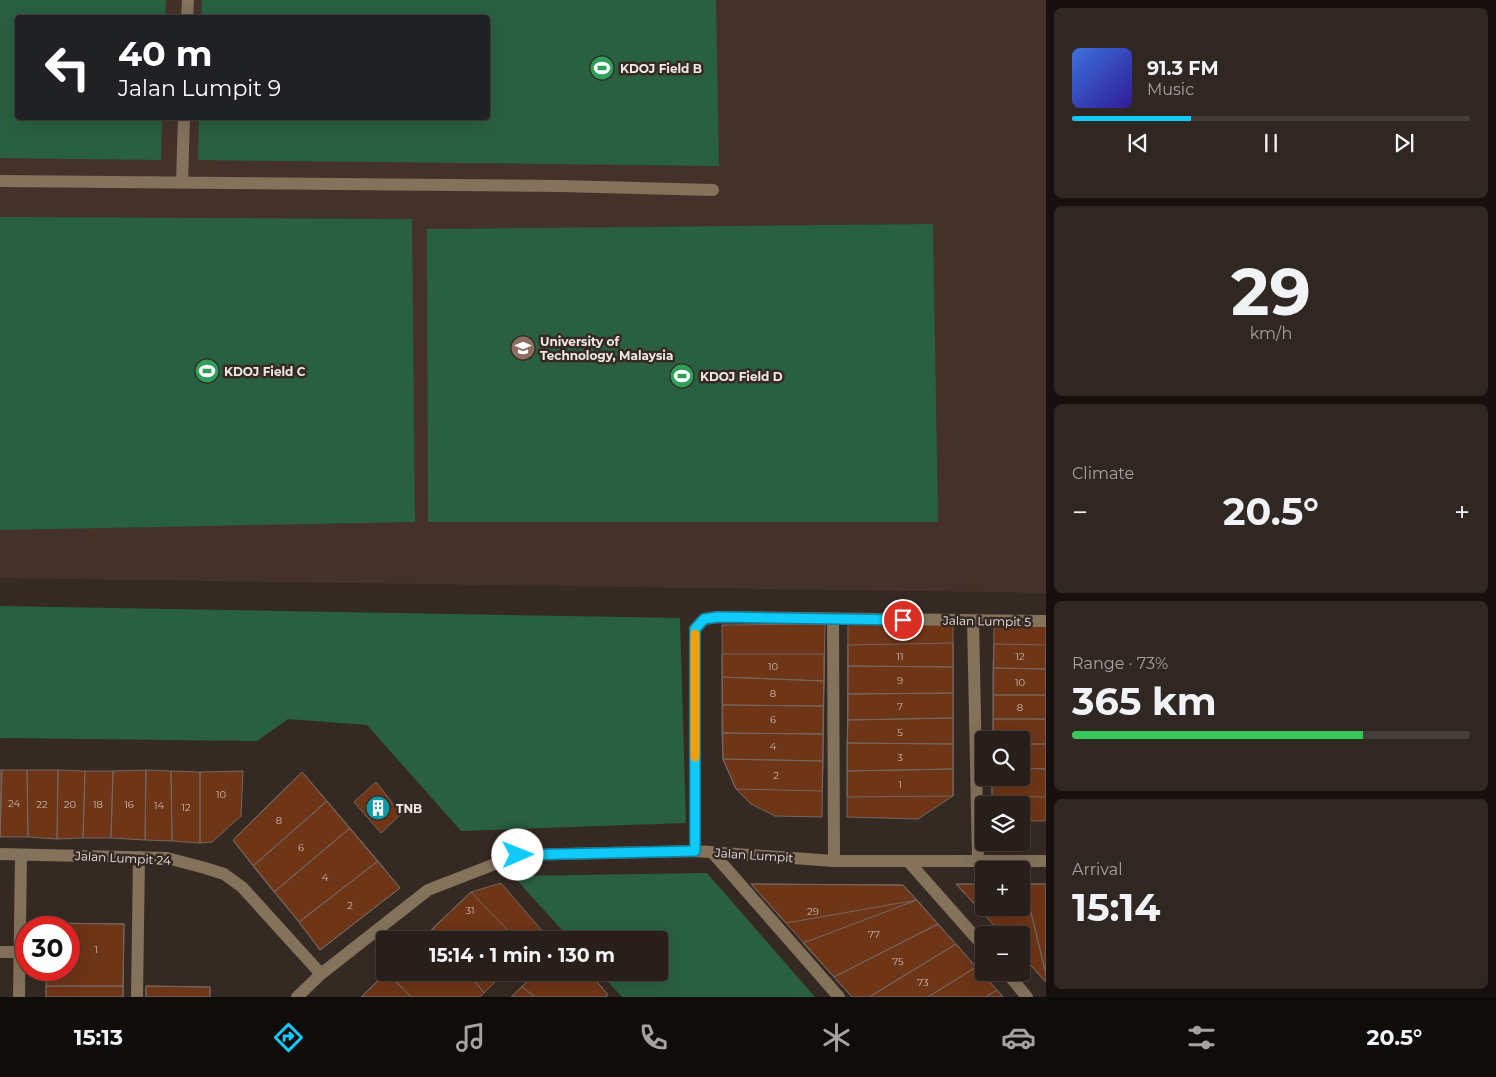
<!DOCTYPE html>
<meta charset="utf-8">
<style>
:root{--surface:#281f1a;--page:#302723;--text:#f1f3f6;--muted:#a5a2a2;--line:#443d39;--accent:#10cafa}
body{margin:0;font-family:Montserrat,sans-serif;background:var(--page);color:var(--text);height:100vh;display:flex;flex-direction:column;font-size:19px;white-space:nowrap}
*{box-sizing:border-box;margin:0}
p{font-size:16px;color:var(--muted)}
.icon{flex:none;width:28px;height:28px;fill:none;stroke:currentColor;stroke-width:2;stroke-linecap:round;stroke-linejoin:round}
.map{position:relative;flex:1;overflow:hidden}
.side{display:flex;flex-direction:column;gap:8px;padding:8px;background:#16110e;width:450px}
.side>*{flex:none}
.banner{position:absolute;left:15px;top:15px;width:475px;height:105px;border-radius:5px;box-shadow:0 5px 20px #0002,0 0 0 1px var(--line);background:#202124;color:#fff;overflow:hidden}
.buttons{position:absolute;left:975px;top:731px;display:grid;gap:10px}
.buttons a{display:grid;place-items:center;width:55px;height:55px;border-radius:5px;background:var(--surface);box-shadow:0 5px 20px #0002,0 0 0 1px var(--line);font-size:25px}
.speed{position:absolute;left:15px;top:916px;display:flex;gap:10px;font-size:25px;font-weight:700;text-align:center}
.speed>*{display:grid;place-content:center;width:65px;height:65px;border-radius:50%;background:var(--surface);box-shadow:0 5px 20px #0002,0 0 0 1px var(--line);line-height:1}
.speed .limit{border:8px solid #d22;background:#fff;color:#111}
.pin{position:absolute;display:grid;place-items:center;width:42px;height:42px;color:#fff;margin:-21px;border:2px solid #fff;border-radius:50%;box-shadow:0 1px 5px #0007}
.me{position:absolute;width:55px;margin:-28px;rotate:89deg;stroke-linejoin:round;filter:drop-shadow(0 0 4px #0008)}
.turn{display:flex;align-items:center;gap:18px;height:105px;padding:0 20px;font-size:22px}
.turn .icon{width:65px;height:65px;stroke-width:2.5}
.turn b{display:block;font-size:35px;line-height:42px}
.big{font-size:38px;font-weight:700;line-height:1.1}
.side .widget{flex:1;display:flex;flex-direction:column;justify-content:center;gap:8px;min-width:0;padding:0 18px;border-radius:8px;background:var(--page)}
.side .dial{align-items:center;gap:0}
.dial b{font-size:65px;line-height:1}
.song{display:flex;align-items:center;gap:15px}
.cover{width:60px;height:60px;border-radius:8px;background:linear-gradient(135deg,hsl(220 70% 55%),hsl(250 70% 35%))}
.played{height:5px;border-radius:2px;background:linear-gradient(90deg,var(--accent) 30%,var(--line) 30%)}
.keys{display:flex;justify-content:space-around;direction:ltr}
.heat{display:flex;justify-content:space-between;align-items:center;font-size:28px;direction:ltr}
.charge{height:8px;border-radius:4px;background:linear-gradient(90deg,#34c759 73%,var(--line) 0)}
.trip{position:absolute;left:376px;top:931px;width:292px;height:50px;border-radius:5px;background:var(--surface);box-shadow:0 5px 20px #0002,0 0 0 1px var(--line);font-weight:700;line-height:50px;text-align:center}
.tabs{display:flex;height:80px;justify-content:space-around;align-items:center;background:#100c0a;color:var(--muted)}
.tabs .icon{width:35px;height:35px}
.tabs .current{color:var(--accent)}
.tabs b{font-size:22px;color:var(--text)}
main{display:flex;flex:1;min-height:0}
.map>svg:first-child{display:block}
.built{fill:#44322a;fill-rule:evenodd}
.green{fill:#296041}
.building{fill:#6e3517;stroke:#756761}
.lines{fill:none;stroke-linecap:round;stroke-linejoin:round}
.minor{stroke:#84725b;stroke-width:12}
.route-casing{stroke:#0a83a2;stroke-width:12}
.route{stroke:#10cafa;stroke-width:9}
.slow{stroke:#f59e0b;stroke-width:9}
.labels{text-anchor:middle;dominant-baseline:central;stroke-width:5;stroke-linejoin:round;paint-order:stroke}
.number-label{font-size:10px;fill:#cfbab0}
.poi-label{font-size:12px;font-weight:bold;fill:#efe7e3;stroke:#352923;text-anchor:start}
.street-label{font-size:12px;fill:#efe7e3;stroke:#352923}
</style>
<main>
<div class="map">
<svg width="1046" height="997" viewBox="0 0 1046 997">
<rect width="100%" height="100%" fill="#352923"/>
<path class="built" d="M0,0H1046V593L0,578ZM18,18H488V118H18Z"/>
<path class="green" d="M0,0H166L165,17L18,18V118H162L161,160L0,158Z
M202,0H716L719,166L198,160L199,118H488V18L201,17Z
M0,217L412,219L415,522L0,530Z
M933,224L938,522H428L427,229Z
M0,606L680,618L686,823L461,831L367,725L288,719L257,741L0,738Z
M707,873L815,997H622L600,973L660,972V940H571L513,876Z"/>
<path class="building" d="M848,623H953V796L918,819L847,817Z
M825,624L822,817L775,816L751,804L736,789L723,759L722,625Z
M994,626H1046V821H1021V805H1003L992,796V778H1021V740H993Z
M953,643V667L848,666V645Z
M994,644L1046,645V669L993,668Z
M722,654H824V681L722,677Z
M848,666L953,667V693L848,694Z
M993,668L1046,669V695H993Z
M722,677L824,681L823,706L722,705Z
M953,693V718L848,720V694Z
M993,695H1046V719H993Z
M722,705L823,706V734L722,733Z
M953,718V744L847,743L848,720Z
M993,719H1046V744H1021V740H993Z
M722,733L823,734V761L723,759Z
M847,743L953,744V769L847,771Z
M1021,744H1046V769L1021,768Z
M723,759L823,761L822,791L736,789Z
M1021,768L1046,769V797L992,796V778H1021Z
M953,769V796L847,797V771Z
M0,770H2L0,836Z
M2,770H27L28,837H0Z
M27,770H58L57,839L28,837Z
M58,770L85,771L83,838L57,839Z
M146,770L171,771L172,841L145,840Z
M146,770L145,840L111,838L113,771Z
M85,771H113L111,838H83Z
M171,771L200,772V843L172,841Z
M243,771L241,816L212,842L200,843V772Z
M302,772L400,888L320,950L299,922L233,840Z
M302,772L327,801L253,866L233,840Z
M376,782L401,814L381,833L354,802Z
M327,801L350,828L274,892L253,866Z
M350,828L378,861L299,922L274,892Z
M378,861L400,888L320,950L299,922Z
M501,883L545,934L539,940H421L471,892Z
M751,884L903,885L1003,997H852Z
M751,884L903,885L917,900L786,923Z
M956,884H984V908H1021V884H1046V982L1021,955V935H1003Z
M956,884H984V908H1021V884H1024L1046,974V982L1021,955V935H1003Z
M1024,884H1046V974Z
M471,892L517,940H443L433,928Z
M917,900L938,924L834,977L803,943Z
M48,923L124,924L123,997H46L47,970H69V928H48Z
M48,923L124,924L123,986H46L47,970H69V928H48Z
M938,924L956,944L869,997H852L834,977Z
M433,928L443,940H421Z
M956,944L976,967L928,997H869Z
M976,967L997,990L985,997H928Z
M387,972H505L480,997H361Z
M387,972L411,997H361Z
M387,972H468L484,993L480,997H411Z
M468,972H505L484,993Z
M537,972H589L608,995L605,997H511Z
M537,972H589L608,995L605,997H535L522,987Z
M46,986H123V997H46Z
M146,986L210,987V997H146Z
M146,986L210,987V997H146Z
M522,987L535,997H511Z
M997,990L1003,997H985Z"/>
<g class="lines">
<path class="minor" d="M187,18L188,0
M0,181L561,186L713,190
M182,183L184,118
M833,619L834,861
M973,620L978,861
M695,851V629L704,619L718,617L1046,621
M712,852L839,997
M0,854L167,858L205,868L224,874L242,887L321,974
M908,861L984,947
M0,952H20
M1006,972L1027,997
M19,997L21,855
M137,997L139,857
M297,997L321,974L428,890L518,855L695,851L834,861H1046"/>
</g>
<g class="lines">
<defs>
<path id="route" d="M518,855L695,851V629L704,619L718,617L903,620"/>
</defs>
<use href="#route" class="route-casing"/>
<use href="#route" class="route"/>
<path class="slow" d="M695,634V757"/>
</g>
<defs>
<symbol id="stadium-disc" viewBox="-11 -11 22 22"><circle r="9.5" fill="#2e9e5b" stroke="#352923"/><path d="M0-5a6.5 5 0 1 0 0 10a6.5 5 0 1 0 0-10ZM-3.5-1.8h7v3.6h-7Z" fill="#fff"/></symbol>
<symbol id="university-disc" viewBox="-11 -11 22 22"><circle r="9.5" fill="#8d6e63" stroke="#352923"/><path d="M0-5L7-2L0 1L-7-2ZM-4 1L0 2.5L4 1V4Q0 6-4 4Z" fill="#fff"/></symbol>
<symbol id="building-disc" viewBox="-11 -11 22 22"><circle r="9.5" fill="#0f9aa8" stroke="#352923"/><path d="M-4-6H4V6H1V3H-1V6H-4ZM-2.5-4.3h1.7v1.8h-1.7ZM.8-4.3h1.7v1.8H.8ZM-2.5-1h1.7V.8h-1.7ZM.8-1h1.7V.8H.8Z" fill="#fff"/></symbol>
</defs>
<g fill-rule="evenodd">
<use href="#stadium-disc" x="588" y="54" width="28" height="28"/>
<use href="#university-disc" x="509" y="334" width="28" height="28"/>
<use href="#stadium-disc" x="193" y="357" width="28" height="28"/>
<use href="#stadium-disc" x="668" y="362" width="28" height="28"/>
<use href="#building-disc" x="364" y="794" width="28" height="28"/>
</g>
<g class="labels">
<g class="number-label">
<text x="900" y="656">11</text>
<text x="1020" y="656">12</text>
<text x="773" y="666">10</text>
<text x="900" y="680">9</text>
<text x="1020" y="682">10</text>
<text x="773" y="693">8</text>
<text x="900" y="706">7</text>
<text x="1020" y="707">8</text>
<text x="773" y="719">6</text>
<text x="900" y="732">5</text>
<text x="773" y="746">4</text>
<text x="900" y="757">3</text>
<text x="776" y="775">2</text>
<text x="900" y="784">1</text>
<text x="221" y="794">10</text>
<text x="14" y="803">24</text>
<text x="42" y="804">22</text>
<text x="70" y="804">20</text>
<text x="98" y="804">18</text>
<text x="129" y="804">16</text>
<text x="159" y="805">14</text>
<text x="186" y="807">12</text>
<text x="279" y="820">8</text>
<text x="301" y="847">6</text>
<text x="325" y="877">4</text>
<text x="350" y="905">2</text>
<text x="470" y="910">31</text>
<text x="813" y="911">29</text>
<text x="874" y="934">77</text>
<text x="96" y="949">1</text>
<text x="898" y="961">75</text>
<text x="923" y="982">73</text>
</g>
<g class="poi-label">
<text x="620" y="68">KDOJ Field B</text>
<text x="540" y="341">University of<tspan x="540" dy="14">Technology, Malaysia</tspan></text>
<text x="224" y="371">KDOJ Field C</text>
<text x="700" y="376">KDOJ Field D</text>
<text x="396" y="808">TNB</text>
</g>
<g class="street-label">
<text transform="translate(987 621) rotate(1)">Jalan Lumpit 5</text>
<text transform="translate(754 855) rotate(4)">Jalan Lumpit</text>
<text transform="translate(123 858) rotate(3)">Jalan Lumpit 24</text>
</g>
</g>
</svg>
<div class="buttons">
<a><svg class="icon" aria-label="search" viewBox="0 0 24 24"><circle cx="10" cy="10" r="6"/><path d="M15 15l6 6"/></svg></a>
<a><svg class="icon" aria-label="layers" viewBox="0 0 24 24"><path d="M12 4l9 5-9 5-9-5zM3 14l9 5 9-5"/></svg></a>
<a>+</a>
<a>−</a>
</div>
<div class="speed"><div class="limit">30</div></div>
<div class="pin" style="left:903px;top:620px;background:#d93025"><svg class="icon" aria-label="arrive" viewBox="0 0 24 24"><path d="M6 21V4h12l-3 4 3 4H6"/></svg></div>
<svg class="me" style="left:518px;top:855px" viewBox="-20 -20 40 40"><circle r="19" fill="#fff"/><path d="M0-13L10 11 0 6-10 11z" fill="#10cafa"/></svg>
<div class="trip">15:14 · 1 min · 130 m</div>
<div class="banner">
<div class="turn"><svg class="icon" aria-label="left" viewBox="0 0 24 24"><path d="M17 20v-9H6M10 6l-5 5 5 5"/></svg><div><b>40 m</b>Jalan Lumpit 9</div></div>
</div>
</div>
<section class="side">
<div class="widget">
<div class="song"><i class="cover"></i><div><b>91.3 FM</b><p>Music</p></div></div>
<div class="played"></div>
<div class="keys"><svg class="icon" aria-label="previous" viewBox="0 0 24 24"><path d="M18 5L8 12l10 7zM5 5v14"/></svg><svg class="icon" aria-label="pause" viewBox="0 0 24 24"><path d="M8 5v14M16 5v14"/></svg><svg class="icon" aria-label="next" viewBox="0 0 24 24"><path d="M6 5l10 7-10 7zM19 5v14"/></svg></div>
</div>
<div class="widget dial"><b>29</b><p>km/h</p></div>
<div class="widget"><p>Climate</p>
<div class="heat"><a>−</a><b class="big">20.5°</b><a>+</a></div>
</div>
<div class="widget"><p>Range · 73%</p><b class="big">365 km</b><div class="charge"></div></div>
<div class="widget"><p>Arrival</p><b class="big">15:14</b></div>
</section>
</main>
<nav class="tabs">
<b>15:13</b>
<svg class="icon current" aria-label="directions" viewBox="0 0 24 24"><path d="M12 3l9 9-9 9-9-9zM9 14v-3h6M13 9l2 2-2 2"/></svg>
<svg class="icon" aria-label="music" viewBox="0 0 24 24"><path d="M9 18V5l10-2v13"/><circle cx="6" cy="18" r="3"/><circle cx="16" cy="16" r="3"/></svg>
<svg class="icon" aria-label="phone" viewBox="0 0 24 24"><path d="M5 4h4l2 5-3 2q2 4 5 5l2-3 5 2v4C11 20 4 13 5 4z"/></svg>
<svg class="icon" aria-label="climate" viewBox="0 0 24 24"><path d="M12 3v18M4 7l16 10M4 17L20 7"/></svg>
<svg class="icon" aria-label="car" viewBox="0 0 24 24"><path d="M5 17H2v-5l4-1 3-4h7l3 4 3 1v5h-3M9 17h6M6 11h13"/><circle cx="7" cy="17" r="2"/><circle cx="17" cy="17" r="2"/></svg>
<svg class="icon" aria-label="filters" viewBox="0 0 24 24"><path d="M4 7h16M4 17h16"/><circle cx="9" cy="7" r="2"/><circle cx="15" cy="17" r="2"/></svg>
<b>20.5°</b>
</nav>
